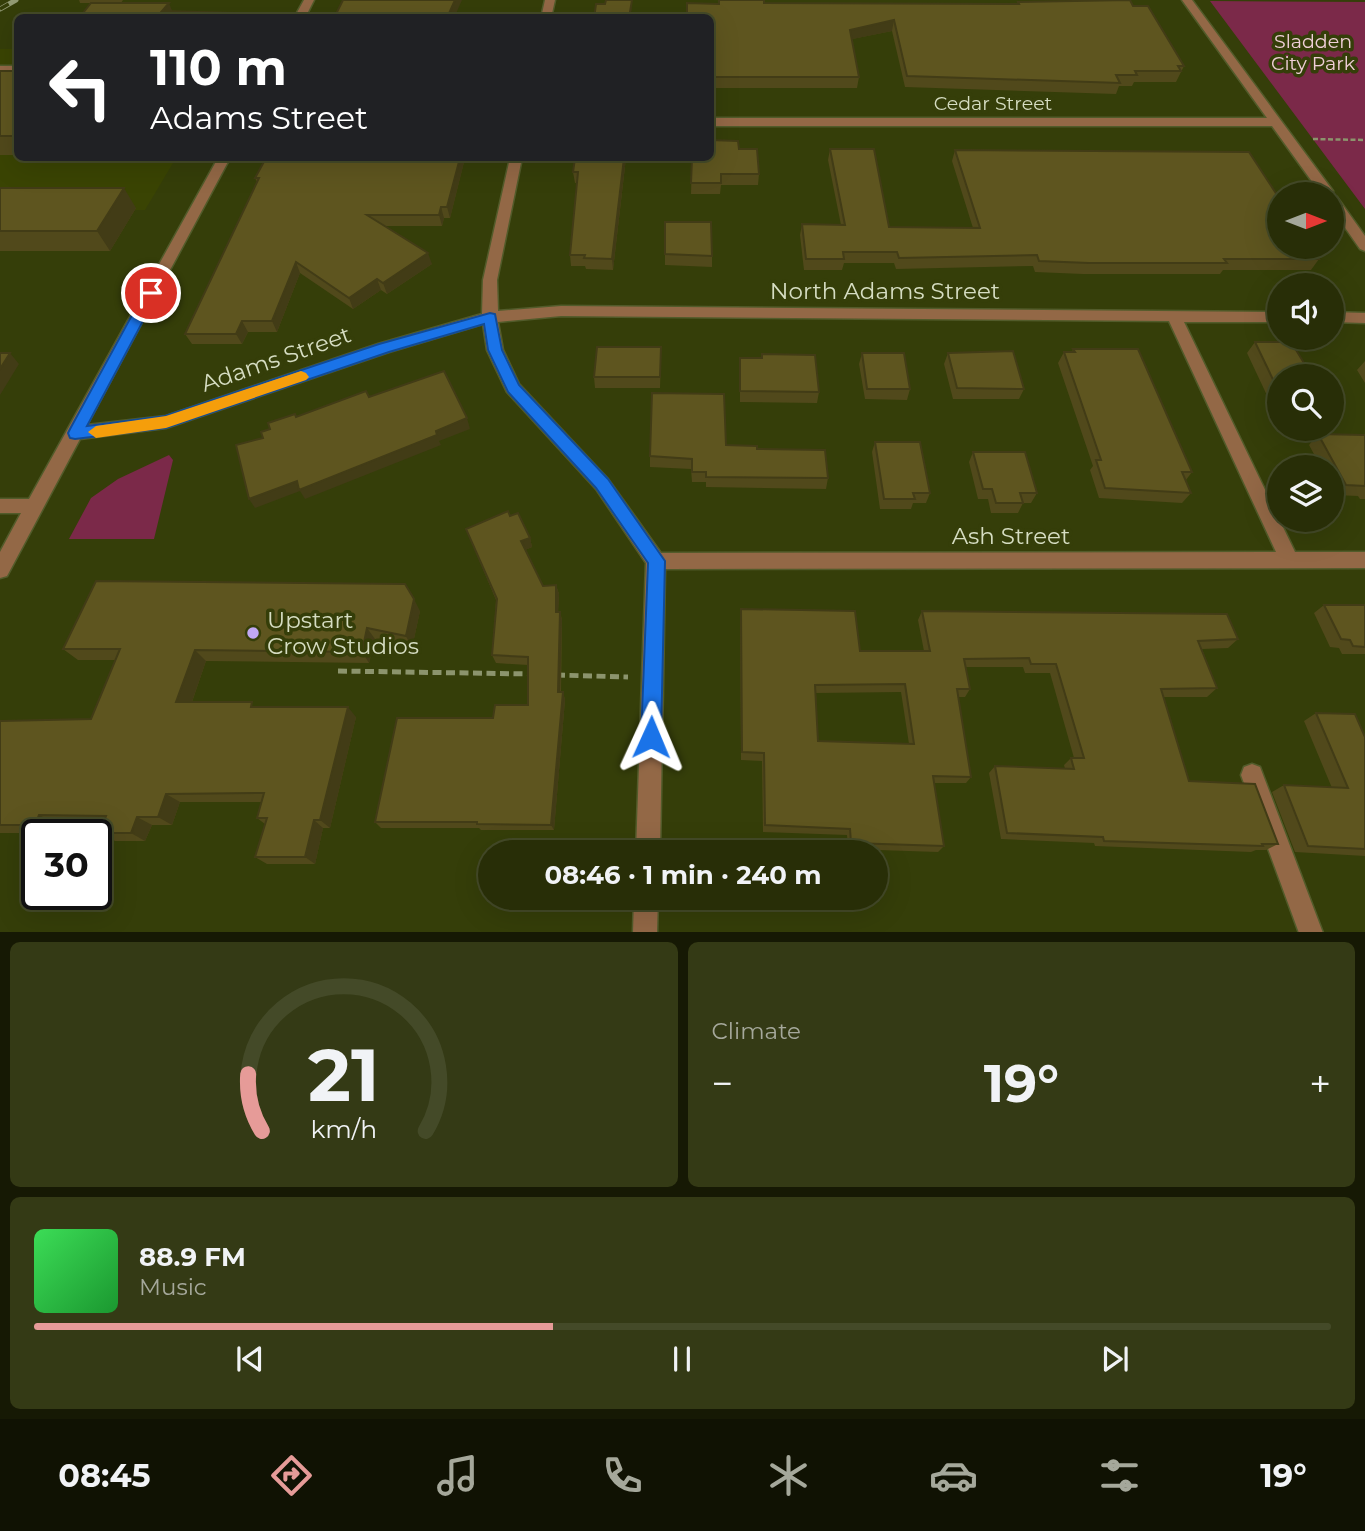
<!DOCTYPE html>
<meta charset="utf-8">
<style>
:root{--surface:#282e07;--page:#343a15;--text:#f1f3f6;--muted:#a5a89b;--line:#444a28;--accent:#e69b98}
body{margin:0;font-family:Montserrat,sans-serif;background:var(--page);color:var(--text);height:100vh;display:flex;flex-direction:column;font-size:26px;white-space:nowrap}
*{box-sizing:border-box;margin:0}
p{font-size:23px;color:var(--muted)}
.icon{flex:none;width:38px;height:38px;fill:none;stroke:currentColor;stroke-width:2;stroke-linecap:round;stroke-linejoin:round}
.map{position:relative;height:932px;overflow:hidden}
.side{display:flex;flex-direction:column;gap:10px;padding:10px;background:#161904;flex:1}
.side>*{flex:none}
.guide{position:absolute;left:14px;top:14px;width:700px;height:147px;border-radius:10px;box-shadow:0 7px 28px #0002,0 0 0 2px var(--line);background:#202124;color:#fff;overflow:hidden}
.needle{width:46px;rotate:90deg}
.controls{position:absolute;left:1267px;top:182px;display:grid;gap:14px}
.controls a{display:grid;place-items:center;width:77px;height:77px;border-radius:50%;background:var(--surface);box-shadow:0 7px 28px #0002,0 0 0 2px var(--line);font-size:35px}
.speed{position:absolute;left:21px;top:819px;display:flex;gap:14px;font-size:35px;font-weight:700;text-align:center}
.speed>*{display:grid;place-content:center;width:91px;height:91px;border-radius:50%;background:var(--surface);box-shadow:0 7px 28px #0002,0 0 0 2px var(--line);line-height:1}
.speed .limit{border:4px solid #111;border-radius:10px;background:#fff;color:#111}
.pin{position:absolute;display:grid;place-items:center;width:60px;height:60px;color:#fff;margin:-30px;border:4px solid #fff;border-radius:50%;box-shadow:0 2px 7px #0007}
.me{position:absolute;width:77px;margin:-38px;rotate:1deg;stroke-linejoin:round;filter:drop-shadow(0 0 5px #0008)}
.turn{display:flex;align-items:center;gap:24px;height:147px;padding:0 21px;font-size:32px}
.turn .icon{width:91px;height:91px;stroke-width:2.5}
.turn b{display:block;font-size:49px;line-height:60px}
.big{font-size:52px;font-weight:700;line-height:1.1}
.side .tile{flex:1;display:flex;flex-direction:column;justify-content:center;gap:10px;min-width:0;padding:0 24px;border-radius:10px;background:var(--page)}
.side .dial{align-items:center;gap:0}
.dial svg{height:182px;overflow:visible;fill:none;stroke:var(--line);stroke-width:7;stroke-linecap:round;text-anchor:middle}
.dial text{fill:var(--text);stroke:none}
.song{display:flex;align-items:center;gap:21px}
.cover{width:84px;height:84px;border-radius:10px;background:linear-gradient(135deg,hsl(130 70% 55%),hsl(130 70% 35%))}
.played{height:7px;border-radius:4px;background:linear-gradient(90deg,var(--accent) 40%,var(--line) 40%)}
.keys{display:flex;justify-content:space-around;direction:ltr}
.heat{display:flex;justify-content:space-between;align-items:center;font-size:38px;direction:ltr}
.side .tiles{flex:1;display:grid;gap:10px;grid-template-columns:1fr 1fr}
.tile:last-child{grid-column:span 2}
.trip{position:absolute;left:478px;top:840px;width:410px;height:70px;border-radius:35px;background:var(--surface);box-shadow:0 7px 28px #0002,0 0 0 2px var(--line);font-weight:700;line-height:70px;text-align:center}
.tabs{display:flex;height:112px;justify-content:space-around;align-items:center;background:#101203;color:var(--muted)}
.tabs .icon{width:49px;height:49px}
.tabs .on{color:var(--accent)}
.tabs b{font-size:32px;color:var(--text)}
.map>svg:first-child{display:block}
.built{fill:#3a4403}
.green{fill:#7b2949}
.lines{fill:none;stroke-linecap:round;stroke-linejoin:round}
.minor-casing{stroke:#525b2a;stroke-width:3}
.path-far1{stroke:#8c946d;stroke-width:2.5;stroke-dasharray:5 2.5;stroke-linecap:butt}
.path{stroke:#8c946d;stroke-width:5;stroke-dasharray:9 4.5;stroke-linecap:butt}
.minor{fill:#936846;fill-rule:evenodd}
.rail-casing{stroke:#929a74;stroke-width:5}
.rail{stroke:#353e09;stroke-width:3.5;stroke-dasharray:10;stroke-linecap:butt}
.wall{fill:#51491b;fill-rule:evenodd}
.shaded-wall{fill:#423c16}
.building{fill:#5e551f;stroke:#423c16;stroke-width:2;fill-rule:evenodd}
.route{fill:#1a73e8;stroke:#114b97;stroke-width:2}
.slow{fill:#f59e0b}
.poi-dot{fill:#c1a8f3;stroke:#353e09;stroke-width:2.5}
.labels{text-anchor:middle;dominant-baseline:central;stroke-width:7;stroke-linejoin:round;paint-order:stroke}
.far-park-label{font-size:19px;fill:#f0cfd8;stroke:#353e09}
.far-street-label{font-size:19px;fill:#d6ddc2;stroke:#353e09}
.street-label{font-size:23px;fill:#d6ddc2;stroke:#353e09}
.poi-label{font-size:23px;fill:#d6ddc2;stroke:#353e09;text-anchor:start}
</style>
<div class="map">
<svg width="1365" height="933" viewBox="0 0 1365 933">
<rect width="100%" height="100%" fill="#353e09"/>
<path class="built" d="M0,49H17L18,158H176L145,210H0Z"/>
<path class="green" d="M1210,1L1365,2V209Z
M169,455L173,460L154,539H69L91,498L118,479Z"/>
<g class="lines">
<defs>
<path id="minor" d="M304,0H314L305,18H294Z
M545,0H555L551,18H541Z
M1182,0H1192L1333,191V196L1337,197L1365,236V251L1360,249L1332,209V194H1321L1272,126H710V118H1267Z
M0,66H18V72H0Z
M218,158H230L87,425L166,416L378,344L482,314L483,280L510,158H522L497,280L498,311L561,306L1279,312V322H1184L1295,552H1365V568L665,569L660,852H636L646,563L596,489L507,392L487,350L483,324L389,352L166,428L80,439L7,576L0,578V552L21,513H0V499H29ZM561,316L1169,321L1276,552L661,553L608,479L519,384L503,350L498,322Z
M1332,312L1365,313V323L1332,322Z
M1252,764L1260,767L1323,933H1299L1241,775L1244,767Z
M634,898H658L657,933H633Z"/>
</defs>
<use href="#minor" class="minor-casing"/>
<path class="path-far1" d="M1313,139L1365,140"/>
<path class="path" d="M338,671L533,674
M556,675L628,677"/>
<use href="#minor" class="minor"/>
<defs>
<path id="rail" d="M0,9L16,0"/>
</defs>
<use href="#rail" class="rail-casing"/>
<use href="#rail" class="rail"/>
</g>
<path class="wall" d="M79,0H123L121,3L173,11L91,3H80Z
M1018,2L1133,6L1184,66L1176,82H1134L1132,86H1119L1116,94L905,87L892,31L852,39L859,77L857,88H710V18L764,3L1017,4Z
M0,71H18V155H0Z
M739,149L759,174L758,185H721L720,194H691L692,158Z
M830,149L889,227L973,228L952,161L955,150L1319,259L1311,270H1223L1220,274H1083L1035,272L1033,266L896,269L894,263H844L842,270H804L800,235L802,224L841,225L828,160Z
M266,158H465L450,218H444L442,226H385L432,264L387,294L381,290L353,309L300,273L277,332H248L242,344H192L185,334L257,182L255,178Z
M626,158L613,270L586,269L585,266H571L570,255L577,183H575L573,172Z
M0,188L136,208L110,251H0Z
M665,222L712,256V267L665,265Z
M1255,342L1279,376V406H1272L1247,353Z
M1073,349L1192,472L1186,480L1191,493L1182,503L1099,498L1090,470L1093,466L1058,363L1064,352H1072Z
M862,353L910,389L907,400L865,399L859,364Z
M948,353L1024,389L1019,399H953L944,364Z
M661,358L660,388H595L594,377Z
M740,358L819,392L817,403L740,402Z
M1365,361V383L1357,370Z
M1318,434L1365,435V499H1360L1358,496L1335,495L1332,488V467H1321L1309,445Z
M875,442L930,493L926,503H913L911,509H880L872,452Z
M726,445L757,449L828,478L826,489L706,487V482H692L691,469L650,467V456Z
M973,452L1037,493L1031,503H1023L1018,513H991L988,499H978L969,462Z
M510,516L530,538L532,547L525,550L543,586L556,585L559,594L558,612H560L562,620L561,692H563L565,700L554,830H481L479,828H381L375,822L493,718L528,705V665L496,663L492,655L496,600L466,529Z
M1324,605H1365V654H1342L1339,648L1330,647L1314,613Z
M741,609L860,651H924L918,620L922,611L1238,639L1228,648L1202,649L1217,688L1207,697H1163L1189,781L1278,844L1266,850H1256L1251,852L1095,846L1094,843L1001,839L989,773L995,766L1065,769L1064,765L1071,758H1074L1050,673H1025L1023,667H966L970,689L965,697H958L971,777L966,783H934L944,846L938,852L848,849L847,835L763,832L762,761L741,760L740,618ZM901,692L909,744L818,741L816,693Z
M420,611L412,648L375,639L369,663L206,661L192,702L257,707L356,717L330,828H323L315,864H267L255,857L265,824L257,818L262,802H180L172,825H152L145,841H115L99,833L103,824L56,823L52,833H0V721L91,719L116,660H78L63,649Z
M1316,713L1365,737V856L1295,852L1272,792L1284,785L1332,788L1304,721Z"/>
<path class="shaded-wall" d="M455,0H462L454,18H447Z
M632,0L631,18H629Z
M169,3L175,18L162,11Z
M894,20L892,31L848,40L850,30Z
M460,158H465L450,218L447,207Z
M624,158H626L613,270L612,259Z
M124,188L136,208L110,251L97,231Z
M441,207L444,218L442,226L439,215Z
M428,253L432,264L387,294L383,283Z
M296,262L300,273L277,332L272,321Z
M377,279L381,290L353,309L349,298Z
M242,321L248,332L242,344L236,334Z
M10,353L19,364L0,395V369Z
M467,418L470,429L439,441L441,445L305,499L300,491L255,508L249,499L436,431Z
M530,538L532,547L523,551L521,541Z
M556,585L559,594L558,620L556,612Z
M414,599L420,611L412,648L406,636Z
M560,612L562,620L560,700L558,692Z
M367,628L375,639L369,663L362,652Z
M195,650L206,661L188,713L176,702Z
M563,692L565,700L554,830L551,825Z
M348,707L356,717L330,828L320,820Z
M166,794L180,802L172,825L158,817Z
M39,815L56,823L52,833L35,825Z
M137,817L152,825L145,841L131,833Z
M314,820L323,828L315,864L305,857Z"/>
<path class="building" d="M343,0H455L447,18H334Z
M606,0H632L629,18H594L596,4H605Z
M719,0H764V3L1019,4L1018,2L1130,0L1133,6H1148L1184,66H1178L1181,71H1135L1137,75H1116L1120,83L907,76L894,20L850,30L859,77H710V18H687V3L719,4Z
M91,3H169L162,11L234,13L231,18H79Z
M0,71H18V136H0Z
M710,140L738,141L739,149H757L759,174H721V183H691L692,158H710Z
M830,149H874L889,227L980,228L955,150L1249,152L1279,198V247H1311L1319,259H1224L1227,263H1089L1039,261L1037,255L899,258L897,252H843L844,259H806L802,224L845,225Z
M266,158H460L447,207H441L439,215H367L428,253L383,283L377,279L349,298L296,262L272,321H242L236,334H185L259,178H255Z
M575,158H624L612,259L584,258L585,255H570L578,172H573Z
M0,188H124L97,231H0Z
M665,222H711L712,256L665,254Z
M1255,342H1281L1293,345L1312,376H1279V392Z
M597,347H661L660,377H594Z
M1073,349H1138L1192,472H1182L1191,493L1105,488L1096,460H1101L1064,352H1075Z
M1013,351L1024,389L957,388L948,353Z
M0,353H10L0,369Z
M862,353H904L910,389H867Z
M762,354L815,355L819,392L740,391V358H762Z
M444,371L467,418L436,431L437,435L299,490L297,481L249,499L236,445L263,438L261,432L270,429L268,423L295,414L296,417L366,391L369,397Z
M652,393L724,394L726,445L757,446V449L825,450L828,478L706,477V472H692V459L650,456Z
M1318,434L1365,435V486L1346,485Z
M875,442H920L930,493H913L915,499H884Z
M973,452H1025L1037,493H1020L1023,503H996L992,489H983Z
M508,511L510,516L518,513L530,538L521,541L543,586L556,585V612H560L558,692H563L551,825L477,824V822H375L397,718H493L495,705H528V657L492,655L497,599L466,529Z
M96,581L405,584L414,599L406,636L367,628L362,652L195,650L176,702H252L251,707H348L320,820H314L305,857H255L267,818H257L264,793L166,794L158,817H137L131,833H99L106,816L39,815L35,825H0V721L91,719L120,649H63Z
M1324,605H1365V647L1353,646L1350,640L1341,639Z
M741,609L855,611L860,651H930L922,611L1227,614L1238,639L1198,641L1217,688L1161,689L1189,781L1255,784L1278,844H1262L1263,846L1104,841L1103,837L1007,833L995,766L1074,769L1071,758H1084L1056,664H1031L1029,658L964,659L970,689H957L971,777L933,776L944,846L851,843L850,829L765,825L764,753L742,752ZM905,684L914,744L818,741L815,685Z
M1316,713L1355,714L1365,737V849L1308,846L1284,785L1348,788Z"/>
<path class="route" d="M151,289L158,293L87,426L165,416L379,344L490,313L495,314L502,350L519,385L608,479L665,561L661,737L658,743L651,746L644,743L641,737L648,563L596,488L508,392L488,350L484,324L389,352L166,428L75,439L70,438L68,433L70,429L144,293Z"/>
<path class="slow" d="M301,371L306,373L309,377L306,380L166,428L96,438L88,432L96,426L166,416Z"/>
<circle class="poi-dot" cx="253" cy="633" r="7"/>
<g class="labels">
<g class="far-park-label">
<text x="1313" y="41">Sladden<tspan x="1313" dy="22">City Park</tspan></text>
</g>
<g class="far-street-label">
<text x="993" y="103">Cedar Street</text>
</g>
<g class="street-label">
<text x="885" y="291">North Adams Street</text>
<text transform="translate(276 359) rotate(-19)">Adams Street</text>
<text x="1011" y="536">Ash Street</text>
</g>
<g class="poi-label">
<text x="267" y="620">Upstart<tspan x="267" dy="26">Crow Studios</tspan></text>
</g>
</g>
</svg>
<div class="controls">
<a><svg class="needle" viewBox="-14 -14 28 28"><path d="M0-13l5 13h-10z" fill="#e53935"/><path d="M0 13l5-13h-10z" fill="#a5a89b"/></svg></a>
<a><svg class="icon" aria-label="sound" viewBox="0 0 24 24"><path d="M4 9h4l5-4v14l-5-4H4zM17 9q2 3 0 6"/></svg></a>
<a><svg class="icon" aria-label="search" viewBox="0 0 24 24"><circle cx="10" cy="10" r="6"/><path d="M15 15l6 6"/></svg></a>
<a><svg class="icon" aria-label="layers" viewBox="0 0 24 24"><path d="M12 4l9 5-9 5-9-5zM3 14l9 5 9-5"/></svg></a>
</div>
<div class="speed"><div class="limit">30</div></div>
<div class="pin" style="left:151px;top:293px;background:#d93025"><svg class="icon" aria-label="arrive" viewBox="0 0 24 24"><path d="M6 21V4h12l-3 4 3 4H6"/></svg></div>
<svg class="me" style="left:651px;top:737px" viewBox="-20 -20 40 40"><path d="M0-17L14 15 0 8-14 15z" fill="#1a73e8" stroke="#fff" stroke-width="4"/></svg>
<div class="trip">08:46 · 1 min · 240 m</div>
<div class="guide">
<div class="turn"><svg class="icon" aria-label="left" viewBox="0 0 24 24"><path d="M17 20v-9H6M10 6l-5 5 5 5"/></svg><div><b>110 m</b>Adams Street</div></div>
</div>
</div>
<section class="side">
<div class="tiles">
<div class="tile dial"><svg viewBox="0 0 100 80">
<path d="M14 69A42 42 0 1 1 86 69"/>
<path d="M14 69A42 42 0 0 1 8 44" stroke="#e69b98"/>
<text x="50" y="56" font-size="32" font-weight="700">21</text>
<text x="50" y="72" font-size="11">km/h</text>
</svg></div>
<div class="tile"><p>Climate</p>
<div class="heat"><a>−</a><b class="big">19°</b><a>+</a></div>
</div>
<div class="tile">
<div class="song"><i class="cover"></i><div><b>88.9 FM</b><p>Music</p></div></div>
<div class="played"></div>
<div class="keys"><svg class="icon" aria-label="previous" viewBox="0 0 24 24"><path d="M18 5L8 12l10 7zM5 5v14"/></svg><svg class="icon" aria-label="pause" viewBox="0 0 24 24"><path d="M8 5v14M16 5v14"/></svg><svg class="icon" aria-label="next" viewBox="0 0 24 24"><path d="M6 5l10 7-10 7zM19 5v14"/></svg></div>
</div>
</div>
</section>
<nav class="tabs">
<b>08:45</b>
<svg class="icon on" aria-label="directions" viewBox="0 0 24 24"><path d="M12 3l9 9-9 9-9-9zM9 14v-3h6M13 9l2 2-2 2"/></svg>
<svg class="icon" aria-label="music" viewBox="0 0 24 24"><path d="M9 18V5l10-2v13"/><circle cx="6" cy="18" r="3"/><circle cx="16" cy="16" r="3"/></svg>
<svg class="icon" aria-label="phone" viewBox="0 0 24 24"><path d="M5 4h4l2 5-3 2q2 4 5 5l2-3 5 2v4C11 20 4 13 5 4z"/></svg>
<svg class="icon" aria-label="climate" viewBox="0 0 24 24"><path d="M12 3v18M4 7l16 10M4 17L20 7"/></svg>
<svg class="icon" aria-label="car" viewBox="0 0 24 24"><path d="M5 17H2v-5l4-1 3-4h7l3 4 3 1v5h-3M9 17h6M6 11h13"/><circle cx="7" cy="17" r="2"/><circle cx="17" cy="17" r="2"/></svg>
<svg class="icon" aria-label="filters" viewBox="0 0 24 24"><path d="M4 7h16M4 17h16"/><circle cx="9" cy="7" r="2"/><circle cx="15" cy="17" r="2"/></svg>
<b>19°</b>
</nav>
